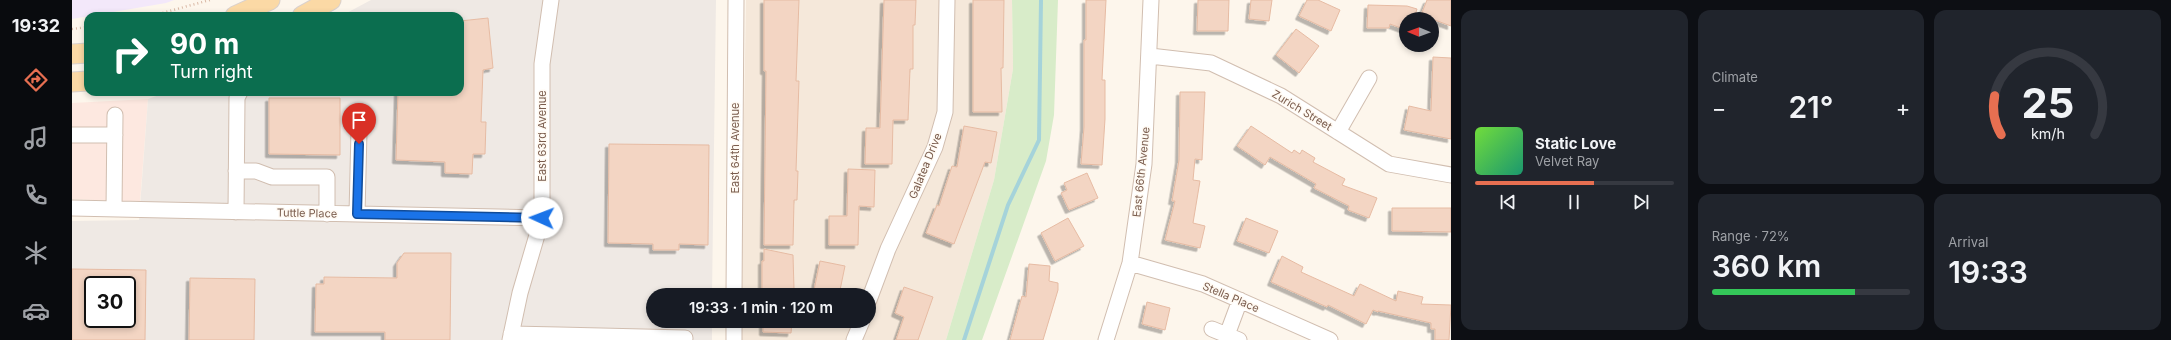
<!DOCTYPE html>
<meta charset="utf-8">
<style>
:root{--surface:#171b24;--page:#20242c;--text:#f1f3f6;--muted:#9ea1a6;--line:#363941;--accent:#e76f51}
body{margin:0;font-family:Inter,sans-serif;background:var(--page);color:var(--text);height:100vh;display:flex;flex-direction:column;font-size:15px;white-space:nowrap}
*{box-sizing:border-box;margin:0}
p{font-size:13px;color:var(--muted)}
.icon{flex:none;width:22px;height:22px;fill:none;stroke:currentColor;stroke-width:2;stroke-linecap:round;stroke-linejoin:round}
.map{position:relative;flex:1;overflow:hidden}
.details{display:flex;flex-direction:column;gap:10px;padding:10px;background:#0d0f14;width:720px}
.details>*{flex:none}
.banner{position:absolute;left:12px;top:12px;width:380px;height:84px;border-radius:12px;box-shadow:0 2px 6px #0003;background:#0b6e4f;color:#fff;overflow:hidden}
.needle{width:26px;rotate:271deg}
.fabs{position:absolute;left:1327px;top:12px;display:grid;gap:8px}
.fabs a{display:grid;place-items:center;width:40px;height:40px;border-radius:50%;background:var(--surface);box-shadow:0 2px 6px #0003;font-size:20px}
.speed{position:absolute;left:12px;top:276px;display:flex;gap:8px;font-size:20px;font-weight:700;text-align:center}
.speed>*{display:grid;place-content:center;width:52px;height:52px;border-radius:50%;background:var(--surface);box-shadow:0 2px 6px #0003;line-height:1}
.speed .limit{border:2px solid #111;border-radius:6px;background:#fff;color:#111}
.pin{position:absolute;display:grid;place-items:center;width:34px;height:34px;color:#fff;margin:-41px -17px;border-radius:50% 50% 50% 0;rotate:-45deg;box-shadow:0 0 4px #0007}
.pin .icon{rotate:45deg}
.me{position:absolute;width:44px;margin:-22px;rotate:272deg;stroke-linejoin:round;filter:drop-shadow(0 0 3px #0008)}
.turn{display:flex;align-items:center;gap:14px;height:84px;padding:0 20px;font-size:18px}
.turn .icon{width:52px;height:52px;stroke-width:2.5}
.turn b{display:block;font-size:28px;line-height:34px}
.big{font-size:30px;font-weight:600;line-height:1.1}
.details .tile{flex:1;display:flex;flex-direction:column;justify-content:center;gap:6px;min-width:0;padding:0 14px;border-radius:12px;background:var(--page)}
.details .dial{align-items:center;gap:0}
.dial svg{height:104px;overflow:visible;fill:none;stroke:var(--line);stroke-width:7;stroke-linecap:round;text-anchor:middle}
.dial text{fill:var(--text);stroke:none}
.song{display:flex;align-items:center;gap:12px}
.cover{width:48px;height:48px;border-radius:6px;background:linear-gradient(135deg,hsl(100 70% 55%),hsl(160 70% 35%))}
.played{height:4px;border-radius:2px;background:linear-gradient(90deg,var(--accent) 60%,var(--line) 60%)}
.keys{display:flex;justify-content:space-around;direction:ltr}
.heat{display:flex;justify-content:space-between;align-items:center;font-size:22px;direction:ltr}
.charge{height:6px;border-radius:3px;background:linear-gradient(90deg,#34c759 72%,var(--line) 0)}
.details .tiles{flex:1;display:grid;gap:10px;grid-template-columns:repeat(3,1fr)}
.tile:first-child{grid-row:span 2}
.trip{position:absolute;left:574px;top:288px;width:230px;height:40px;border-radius:20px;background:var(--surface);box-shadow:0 2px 6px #0003;font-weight:600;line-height:40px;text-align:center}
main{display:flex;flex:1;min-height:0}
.tabs{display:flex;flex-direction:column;width:72px;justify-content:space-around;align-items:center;background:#090b0e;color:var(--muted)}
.tabs .icon{width:28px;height:28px}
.tabs .current{color:var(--accent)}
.tabs b{font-size:18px;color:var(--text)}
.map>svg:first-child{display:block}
.residential{fill:#f5e8da}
.commercial{fill:#fde8e0}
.industrial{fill:#efe9e4;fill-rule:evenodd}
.education{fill:#f3e8fa}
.green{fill:#d8ecc9}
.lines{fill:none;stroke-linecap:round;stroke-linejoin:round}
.stream{stroke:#a5d3da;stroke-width:4}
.building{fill:#f3d5c3;stroke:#e6bba3;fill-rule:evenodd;filter:url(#shadow)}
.minor-casing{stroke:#d1beb0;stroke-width:17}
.major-casing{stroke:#dad1cd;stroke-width:21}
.path{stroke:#d9b8a5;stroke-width:2.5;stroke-dasharray:1 3;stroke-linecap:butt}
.minor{stroke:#fff;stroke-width:15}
.major{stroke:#fbd9a5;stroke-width:19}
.route-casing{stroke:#114b97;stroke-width:10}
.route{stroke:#1a73e8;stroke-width:7}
.labels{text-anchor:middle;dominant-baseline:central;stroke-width:3;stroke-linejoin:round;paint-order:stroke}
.street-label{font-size:11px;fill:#7a5c4d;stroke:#fffaf3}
</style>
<main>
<nav class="tabs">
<b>19:32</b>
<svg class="icon current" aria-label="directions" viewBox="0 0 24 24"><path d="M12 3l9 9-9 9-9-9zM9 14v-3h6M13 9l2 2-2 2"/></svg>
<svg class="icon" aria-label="music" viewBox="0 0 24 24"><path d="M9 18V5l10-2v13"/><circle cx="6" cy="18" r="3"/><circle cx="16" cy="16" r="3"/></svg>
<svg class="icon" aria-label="phone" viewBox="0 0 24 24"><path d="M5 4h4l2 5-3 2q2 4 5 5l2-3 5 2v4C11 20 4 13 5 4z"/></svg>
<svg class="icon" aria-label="climate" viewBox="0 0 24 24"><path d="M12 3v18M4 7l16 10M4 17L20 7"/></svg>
<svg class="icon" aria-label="car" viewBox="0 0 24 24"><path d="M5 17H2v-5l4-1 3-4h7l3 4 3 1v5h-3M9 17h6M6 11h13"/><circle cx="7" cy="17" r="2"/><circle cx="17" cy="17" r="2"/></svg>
</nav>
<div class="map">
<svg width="1379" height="340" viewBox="0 0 1379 340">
<defs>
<filter id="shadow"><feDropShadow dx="-3.5" dy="3.5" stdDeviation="0" flood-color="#0004"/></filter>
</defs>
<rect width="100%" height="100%" fill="#fdf6ec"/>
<path class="residential" d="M674,0H940L941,69L922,180L874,340H669V321H797V295H669Z"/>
<path class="commercial" d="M76,99L68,202L0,199V103Z"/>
<path class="industrial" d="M299,0H644L640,295H581V321H640V340H0V221L67,220L76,99L96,92H388V16H269ZM21,285H55V319H21Z"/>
<path class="education" d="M0,0H102L94,3L0,19Z"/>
<path class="green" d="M940,0H986L982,115L974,161L910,340H874L922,180L941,69Z"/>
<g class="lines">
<path class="stream" d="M892,340L936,205L967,140L969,0"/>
</g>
<path class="building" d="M692,0H727L724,81H727L724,171H726L725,200H722L721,245H692L694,71H692Z
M812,0H844L843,25H841V69H838L836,120H821L820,164H793L794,128H808Z
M901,0H932L931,68H929L930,112H901Z
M1014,0H1034L1030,80H1033V119L1030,165L1009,164L1012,127V40H1014Z
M1126,0H1157L1156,31H1125Z
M1179,0H1200L1197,21L1177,19Z
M1235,0H1246L1268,10L1259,31L1227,16Z
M1355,0H1379V26L1349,15Z
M1296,5L1335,6L1345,9L1342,19H1334V30L1318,24L1317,28H1295Z
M416,18L421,68L411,70L409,122H414L413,154H401L400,174L373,173V162L324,160L326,92H388V21Z
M1224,29L1247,46L1227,73L1204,55Z
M1361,57L1379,58V139L1332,130L1337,106L1359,111Z
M1108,92H1133L1130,160L1123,159L1121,180L1128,181L1121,223L1133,226L1128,248L1093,240L1103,201H1100L1107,160Z
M197,98H268V155L197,154Z
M892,126L925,132L919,163L913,162L882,244L854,233L865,205L867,206L880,166L885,167Z
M1179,126L1220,153L1222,150L1228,154L1230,150L1243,158L1241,162L1273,179L1270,185L1305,198L1297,218L1276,210L1277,206L1242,188L1244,184L1198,157L1193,165L1165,146Z
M537,144L637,145L636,245L607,244V250H581V244L536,243Z
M776,169L803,170L802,207L787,206L786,245H757V216H775Z
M1015,173L1026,198L997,210L989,193L995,190L992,183Z
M1320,208H1379V232L1320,231Z
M996,218L1012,246L983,261L969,233Z
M1174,218L1206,231L1197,253L1165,241Z
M692,249L721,255L722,289H690V261H692Z
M332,253H379L378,340H313V332H243L244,284H252V277L325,278V263Z
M1210,256L1231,267L1229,272L1282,296L1288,284L1324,301L1326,291L1351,297L1349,304L1379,305L1377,340H1363V329H1359V323L1306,311V312L1301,310L1294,324L1256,305L1255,307L1199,282Z
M748,261L773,266L767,295H741Z
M957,264L978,266L977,281L986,283V290L971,340H938L950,296L954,297Z
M0,269L74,270L73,340H0ZM21,285H55V319H21Z
M118,278L183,279L182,340H117Z
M832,287L861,297L846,340H824L832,317L823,313Z
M1075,302L1098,308L1093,330L1070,324Z
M691,321H720L719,333L691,332Z"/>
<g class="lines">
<defs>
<path id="minor" d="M1078,56L1139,63L1209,96L1317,164L1379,175
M1266,132L1297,78
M0,135H43
M164,171H184L200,177H255V214
M0,208L470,218
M42,209L43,115
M164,212L165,98L168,92
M285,214L287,131
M1058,263L1131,284L1258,340
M662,295L664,0
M797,300L816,249L863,147L873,112L875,0
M1140,329L1167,340
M439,334L487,335V340
M487,335L613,338
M1155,335L1168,300
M438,340L448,293L470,218V64L479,0
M662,340V321
M782,340L790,321
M1034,340L1058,263L1072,164L1079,0"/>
<path id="major" d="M163,16L198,0
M230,16L259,0
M0,54L16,53
M0,82L16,81"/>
</defs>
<use href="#minor" class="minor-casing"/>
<use href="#major" class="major-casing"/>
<path class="path" d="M79,16L138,0
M0,29L16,27"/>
<use href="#minor" class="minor"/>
<use href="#major" class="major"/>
</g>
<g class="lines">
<defs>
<path id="route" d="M287,144L285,214L470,218"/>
</defs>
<use href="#route" class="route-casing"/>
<use href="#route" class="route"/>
</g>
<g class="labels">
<g class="street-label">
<text transform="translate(1230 110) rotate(31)">Zurich Street</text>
<text transform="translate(470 136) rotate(-90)">East 63rd Avenue</text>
<text transform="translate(663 148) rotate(-90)">East 64th Avenue</text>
<text transform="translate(853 166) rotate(-68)">Galatea Drive</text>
<text transform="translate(1069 172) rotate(-84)">East 66th Avenue</text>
<text transform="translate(235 213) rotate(1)">Tuttle Place</text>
<text transform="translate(1159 297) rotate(23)">Stella Place</text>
</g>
</g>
</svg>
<div class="fabs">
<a><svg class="needle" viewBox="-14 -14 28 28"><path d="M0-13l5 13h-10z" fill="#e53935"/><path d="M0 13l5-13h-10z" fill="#9ea1a6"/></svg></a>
</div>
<div class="speed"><div class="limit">30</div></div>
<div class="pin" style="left:287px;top:144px;background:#d93025"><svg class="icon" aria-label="arrive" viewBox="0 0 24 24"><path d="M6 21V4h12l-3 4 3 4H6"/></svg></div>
<svg class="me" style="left:470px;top:218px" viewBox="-20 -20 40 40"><circle r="19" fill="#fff"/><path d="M0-13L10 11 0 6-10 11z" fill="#1a73e8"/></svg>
<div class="trip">19:33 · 1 min · 120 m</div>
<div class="banner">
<div class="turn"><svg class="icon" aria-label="right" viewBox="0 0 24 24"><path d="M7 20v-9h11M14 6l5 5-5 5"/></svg><div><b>90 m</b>Turn right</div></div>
</div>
</div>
<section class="details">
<div class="tiles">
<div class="tile">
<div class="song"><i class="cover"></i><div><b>Static Love</b><p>Velvet Ray</p></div></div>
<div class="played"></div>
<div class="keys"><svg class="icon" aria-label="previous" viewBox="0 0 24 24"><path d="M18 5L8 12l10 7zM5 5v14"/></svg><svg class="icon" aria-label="pause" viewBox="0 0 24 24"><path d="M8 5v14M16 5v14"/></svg><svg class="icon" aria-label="next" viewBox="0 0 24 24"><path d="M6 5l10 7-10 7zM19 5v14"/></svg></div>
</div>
<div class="tile"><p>Climate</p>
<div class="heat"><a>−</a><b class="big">21°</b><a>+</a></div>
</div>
<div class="tile dial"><svg viewBox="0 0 100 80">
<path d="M14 69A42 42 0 1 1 86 69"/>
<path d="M14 69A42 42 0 0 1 9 39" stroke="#e76f51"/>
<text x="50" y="56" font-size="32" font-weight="700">25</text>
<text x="50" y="72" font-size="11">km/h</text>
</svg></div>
<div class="tile"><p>Range · 72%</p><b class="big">360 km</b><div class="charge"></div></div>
<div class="tile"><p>Arrival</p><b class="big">19:33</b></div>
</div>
</section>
</main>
